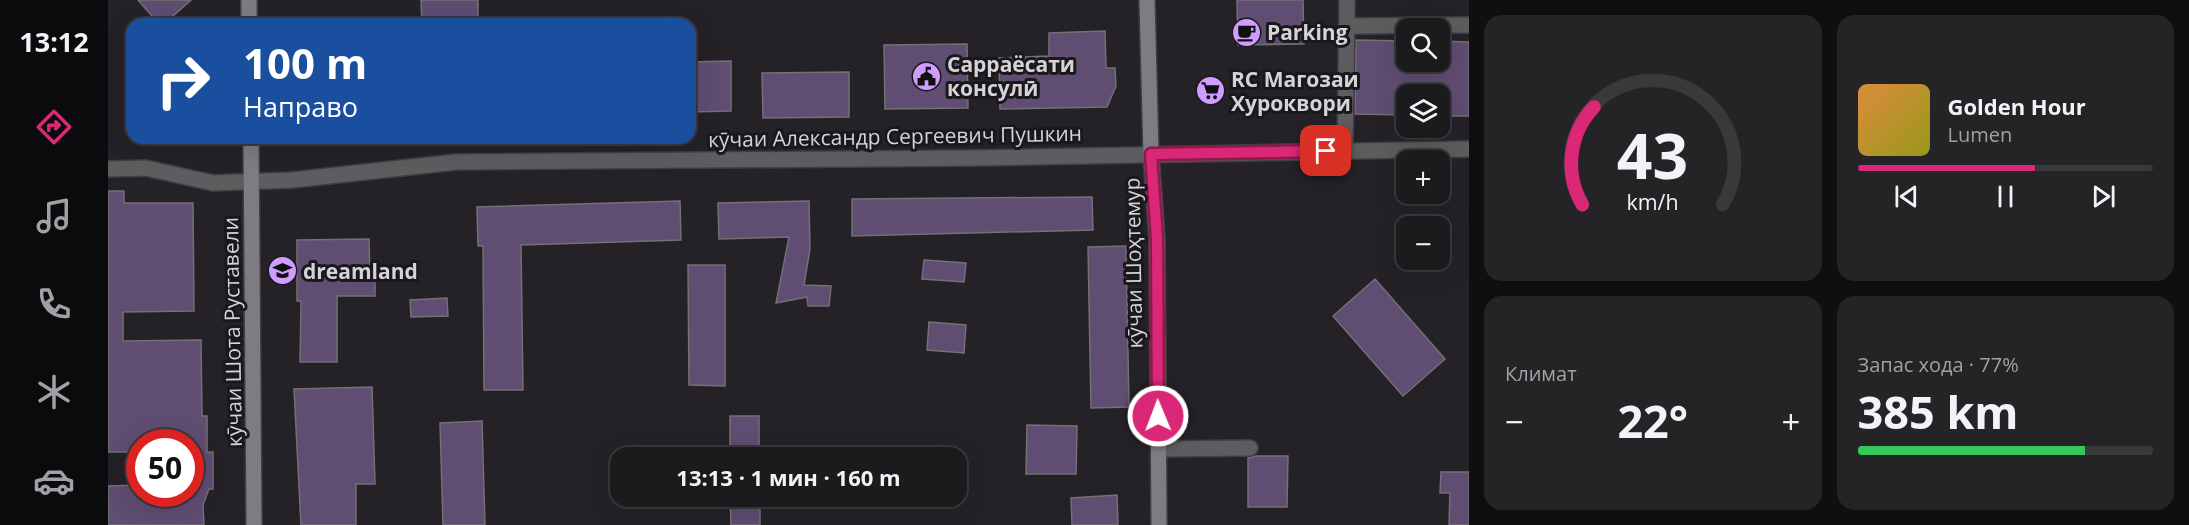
<!DOCTYPE html>
<html lang="ru">
<meta charset="utf-8">
<style>
:root{--surface:#1b1a1d;--page:#242326;--text:#f1f3f6;--muted:#a0a1a4;--line:#39383b;--accent:#db2777}
body{margin:0;font-family:"Open Sans",sans-serif;background:var(--page);color:var(--text);height:100vh;display:flex;flex-direction:column;font-size:22px;white-space:nowrap}
*{box-sizing:border-box;margin:0}
p{font-size:20px;color:var(--muted)}
.icon{flex:none;width:33px;height:33px;fill:none;stroke:currentColor;stroke-width:2;stroke-linecap:round;stroke-linejoin:round}
.map{position:relative;flex:1;overflow:hidden}
.side{display:flex;flex-direction:column;gap:15px;padding:15px;background:#0f0e10;width:720px}
.side>*{flex:none}
.guide{position:absolute;left:18px;top:18px;width:570px;height:126px;border-radius:18px;box-shadow:0 6px 24px #0002,0 0 0 2px var(--line);background:#1a4fa0;color:#fff;overflow:hidden}
.controls{position:absolute;left:1288px;top:18px;display:grid;gap:12px}
.controls a{display:grid;place-items:center;width:54px;height:54px;border-radius:12px;background:var(--surface);box-shadow:0 6px 24px #0002,0 0 0 2px var(--line);font-size:30px}
.speed{position:absolute;left:18px;top:429px;display:flex;gap:12px;font-size:30px;font-weight:700;text-align:center}
.speed>*{display:grid;place-content:center;width:78px;height:78px;border-radius:50%;background:var(--surface);box-shadow:0 6px 24px #0002,0 0 0 2px var(--line);line-height:1}
.speed .limit{border:9px solid #d22;background:#fff;color:#111}
.pin{position:absolute;display:grid;place-items:center;width:51px;height:51px;color:#fff;margin:-26px;border-radius:12px;box-shadow:0 3px 9px #0006}
.me{position:absolute;width:66px;margin:-33px;rotate:359deg;stroke-linejoin:round;filter:drop-shadow(0 0 4px #0008)}
.turn{display:flex;align-items:center;gap:21px;height:126px;padding:0 18px;font-size:27px}
.turn .icon{width:78px;height:78px;stroke-width:2.5}
.turn b{display:block;font-size:42px;line-height:51px}
.big{font-size:45px;font-weight:700;line-height:1.1}
.side .tile{flex:1;display:flex;flex-direction:column;justify-content:center;gap:9px;min-width:0;padding:0 21px;border-radius:18px;background:var(--page)}
.side .dial{align-items:center;gap:0}
.dial svg{height:156px;overflow:visible;fill:none;stroke:var(--line);stroke-width:7;stroke-linecap:round;text-anchor:middle}
.dial text{fill:var(--text);stroke:none}
.song{display:flex;align-items:center;gap:18px}
.cover{width:72px;height:72px;border-radius:9px;background:linear-gradient(135deg,hsl(30 70% 55%),hsl(60 70% 35%))}
.played{height:6px;border-radius:3px;background:linear-gradient(90deg,var(--accent) 60%,var(--line) 60%)}
.keys{display:flex;justify-content:space-around;direction:ltr}
.heat{display:flex;justify-content:space-between;align-items:center;font-size:33px;direction:ltr}
.charge{height:9px;border-radius:4px;background:linear-gradient(90deg,#34c759 77%,var(--line) 0)}
.side .tiles{flex:1;display:grid;gap:15px;grid-template-columns:repeat(2,1fr)}
.trip{position:absolute;left:502px;top:447px;width:357px;height:60px;border-radius:18px;background:var(--surface);box-shadow:0 6px 24px #0002,0 0 0 2px var(--line);font-weight:700;line-height:60px;text-align:center}
main{display:flex;flex:1;min-height:0}
.tab-bar{display:flex;flex-direction:column;width:108px;justify-content:space-around;align-items:center;background:#0b0a0c;color:var(--muted)}
.tab-bar .icon{width:42px;height:42px}
.tab-bar .on{color:var(--accent)}
.tab-bar b{font-size:27px;color:var(--text)}
.map>svg:first-child{display:block}
.building{fill:#5f4d72;stroke:#737076;stroke-width:1.5}
.lines{fill:none;stroke-linecap:round;stroke-linejoin:round}
.street-casing{stroke:#403e43;stroke-width:18}
.secondary-casing{stroke:#403e43;stroke-width:18}
.street{stroke:#5d5c5f;stroke-width:15}
.secondary{stroke:#7e7c81;stroke-width:15}
.route-casing{stroke:#8e194d;stroke-width:15}
.route{stroke:#db2777;stroke-width:10}
.labels{text-anchor:middle;dominant-baseline:central;stroke-width:6;stroke-linejoin:round;paint-order:stroke}
.poi-label{font-size:21px;font-weight:bold;fill:#d4d3d6;stroke:#1b181d;text-anchor:start}
.street-label{font-size:21px;fill:#d4d3d6;stroke:#1b181d}
</style>
<main>
<nav class="tab-bar">
<b>13:12</b>
<svg class="icon on" aria-label="directions" viewBox="0 0 24 24"><path d="M12 3l9 9-9 9-9-9zM9 14v-3h6M13 9l2 2-2 2"/></svg>
<svg class="icon" aria-label="music" viewBox="0 0 24 24"><path d="M9 18V5l10-2v13"/><circle cx="6" cy="18" r="3"/><circle cx="16" cy="16" r="3"/></svg>
<svg class="icon" aria-label="phone" viewBox="0 0 24 24"><path d="M5 4h4l2 5-3 2q2 4 5 5l2-3 5 2v4C11 20 4 13 5 4z"/></svg>
<svg class="icon" aria-label="climate" viewBox="0 0 24 24"><path d="M12 3v18M4 7l16 10M4 17L20 7"/></svg>
<svg class="icon" aria-label="car" viewBox="0 0 24 24"><path d="M5 17H2v-5l4-1 3-4h7l3 4 3 1v5h-3M9 17h6M6 11h13"/><circle cx="7" cy="17" r="2"/><circle cx="17" cy="17" r="2"/></svg>
</nav>
<div class="map">
<svg width="1361" height="525" viewBox="0 0 1361 525">
<rect width="100%" height="100%" fill="#242227"/>
<path class="building" d="M30,0H83L56,24H51Z
M313,0H370V24H314Z
M1129,0H1195L1196,44L1130,45Z
M997,31L998,68H1007L1008,86L999,107L892,109L891,58L941,56V33Z
M1248,40L1299,41V62H1332V41L1361,42V116H1332V94H1299V115L1247,114Z
M859,44L860,108L777,109L776,45Z
M623,61V111L582,112V62Z
M741,72V117L655,118L654,73Z
M0,191H16V203H85L86,311L15,312V341L93,340L94,416H99V452H105V489H101L95,505L96,525H0V486L32,485V494H82V442H32V452H0Z
M984,197L985,230L744,236V199Z
M572,201L573,240L413,245L415,390H376L375,246H370L369,207Z
M701,201L702,249L696,285L723,286L721,306H700L699,297L668,303L681,237L611,239L610,203Z
M261,239L262,275H267V296H229V362H192L193,301H189V240Z
M1018,246L1021,407L983,408L980,247Z
M816,260L858,263L856,282L814,279Z
M580,265H617V386L581,385Z
M1267,279L1337,359L1295,396L1225,316Z
M339,298L340,316L303,317L302,300Z
M821,322L858,325L856,353L819,350Z
M264,387L267,484H248V525H193L186,389Z
M622,416H651V458H622Z
M374,421L377,525H335L332,423Z
M919,425L969,426L968,474H918Z
M1148,456H1180L1179,507H1140V458Z
M1333,472H1361V525H1341L1342,493H1332Z
M1009,495L1010,525H964L963,498Z
M622,496H652V525H623Z"/>
<g class="lines">
<defs>
<path id="street" d="M1239,26L1361,25
M1237,151L1239,0
M0,169L38,168L105,183L184,180L348,162L866,158L1361,149
M1052,449L1142,448"/>
<path id="secondary" d="M141,0V24
M1039,0L1043,154L1049,239L1051,525
M143,138L146,525"/>
</defs>
<use href="#street" class="street-casing"/>
<use href="#secondary" class="secondary-casing"/>
<use href="#street" class="street"/>
<use href="#secondary" class="secondary"/>
</g>
<g class="lines">
<defs>
<path id="route" d="M1050,416L1049,239L1043,154L1218,151"/>
</defs>
<use href="#route" class="route-casing"/>
<use href="#route" class="route"/>
</g>
<defs>
<symbol id="cafe-disc" viewBox="-11 -11 22 22"><circle r="9.5" fill="#cf9dff" stroke="#1b181d"/><path d="M-5.5-4.5H6V0H3Q3 3.5 0 3.5H-2.5Q-5.5 3.5-5.5 0ZM3-3.2v2h1.7v-2ZM-6 4.5H4V6H-6Z" fill="#111"/></symbol>
<symbol id="civic-disc" viewBox="-11 -11 22 22"><circle r="9.5" fill="#cf9dff" stroke="#1b181d"/><path d="M-.6-6.5H3V-4.5H.6V-3L4-1V1h2V6H-6V1h2V-1L-.6-3ZM-1.2 2.5V6h2.4V2.5Z" fill="#111"/></symbol>
<symbol id="supermarket-disc" viewBox="-11 -11 22 22"><circle r="9.5" fill="#cf9dff" stroke="#1b181d"/><path d="M-6-5.5h2.5l.6 2H6L4.5 2H-2.5L-4.4-4H-6ZM-1.5 3.2a1.3 1.3 0 1 0 .1 0ZM3 3.2a1.3 1.3 0 1 0 .1 0Z" fill="#111"/></symbol>
<symbol id="school-disc" viewBox="-11 -11 22 22"><circle r="9.5" fill="#cf9dff" stroke="#1b181d"/><path d="M0-5L7-2L0 1L-7-2ZM-4 1L0 2.5L4 1V4Q0 6-4 4Z" fill="#111"/></symbol>
</defs>
<g fill-rule="evenodd">
<use href="#cafe-disc" x="1122" y="16" width="33" height="33"/>
<use href="#civic-disc" x="802" y="60" width="33" height="33"/>
<use href="#supermarket-disc" x="1086" y="74" width="33" height="33"/>
<use href="#school-disc" x="158" y="254" width="33" height="33"/>
</g>
<g class="labels">
<g class="poi-label">
<text x="1159" y="32">Parking</text>
<text x="839" y="64">Сарраёсати<tspan x="839" dy="24">консулӣ</tspan></text>
<text x="1123" y="79">RC Магозаи<tspan x="1123" dy="24">Хуроквори</tspan></text>
<text x="195" y="271">dreamland</text>
</g>
<g class="street-label">
<text transform="translate(787 136) rotate(-1)">кӯчаи Александр Сергеевич Пушкин</text>
<text transform="translate(1025 263) rotate(-91)">кӯчаи Шоҳтемур</text>
<text transform="translate(124 332) rotate(-91)">кӯчаи Шота Руставели</text>
</g>
</g>
</svg>
<div class="controls">
<a><svg class="icon" aria-label="search" viewBox="0 0 24 24"><circle cx="10" cy="10" r="6"/><path d="M15 15l6 6"/></svg></a>
<a><svg class="icon" aria-label="layers" viewBox="0 0 24 24"><path d="M12 4l9 5-9 5-9-5zM3 14l9 5 9-5"/></svg></a>
<a>+</a>
<a>−</a>
</div>
<div class="speed"><div class="limit">50</div></div>
<div class="pin" style="left:1218px;top:151px;background:#d93025"><svg class="icon" aria-label="arrive" viewBox="0 0 24 24"><path d="M6 21V4h12l-3 4 3 4H6"/></svg></div>
<svg class="me" style="left:1050px;top:416px" viewBox="-20 -20 40 40"><circle r="17" fill="#db2777" stroke="#fff" stroke-width="3"/><path d="M0-11L8 9 0 5-8 9z" fill="#fff"/></svg>
<div class="trip">13:13 · 1 мин · 160 m</div>
<div class="guide">
<div class="turn"><svg class="icon" aria-label="right" viewBox="0 0 24 24"><path d="M7 20v-9h11M14 6l5 5-5 5"/></svg><div><b>100 m</b>Направо</div></div>
</div>
</div>
<section class="side">
<div class="tiles">
<div class="tile dial"><svg viewBox="0 0 100 80">
<path d="M14 69A42 42 0 1 1 86 69"/>
<path d="M14 69A42 42 0 0 1 20 19" stroke="#db2777"/>
<text x="50" y="56" font-size="32" font-weight="700">43</text>
<text x="50" y="72" font-size="11">km/h</text>
</svg></div>
<div class="tile">
<div class="song"><i class="cover"></i><div><b>Golden Hour</b><p>Lumen</p></div></div>
<div class="played"></div>
<div class="keys"><svg class="icon" aria-label="previous" viewBox="0 0 24 24"><path d="M18 5L8 12l10 7zM5 5v14"/></svg><svg class="icon" aria-label="pause" viewBox="0 0 24 24"><path d="M8 5v14M16 5v14"/></svg><svg class="icon" aria-label="next" viewBox="0 0 24 24"><path d="M6 5l10 7-10 7zM19 5v14"/></svg></div>
</div>
<div class="tile"><p>Климат</p>
<div class="heat"><a>−</a><b class="big">22°</b><a>+</a></div>
</div>
<div class="tile"><p>Запас хода · 77%</p><b class="big">385 km</b><div class="charge"></div></div>
</div>
</section>
</main>
